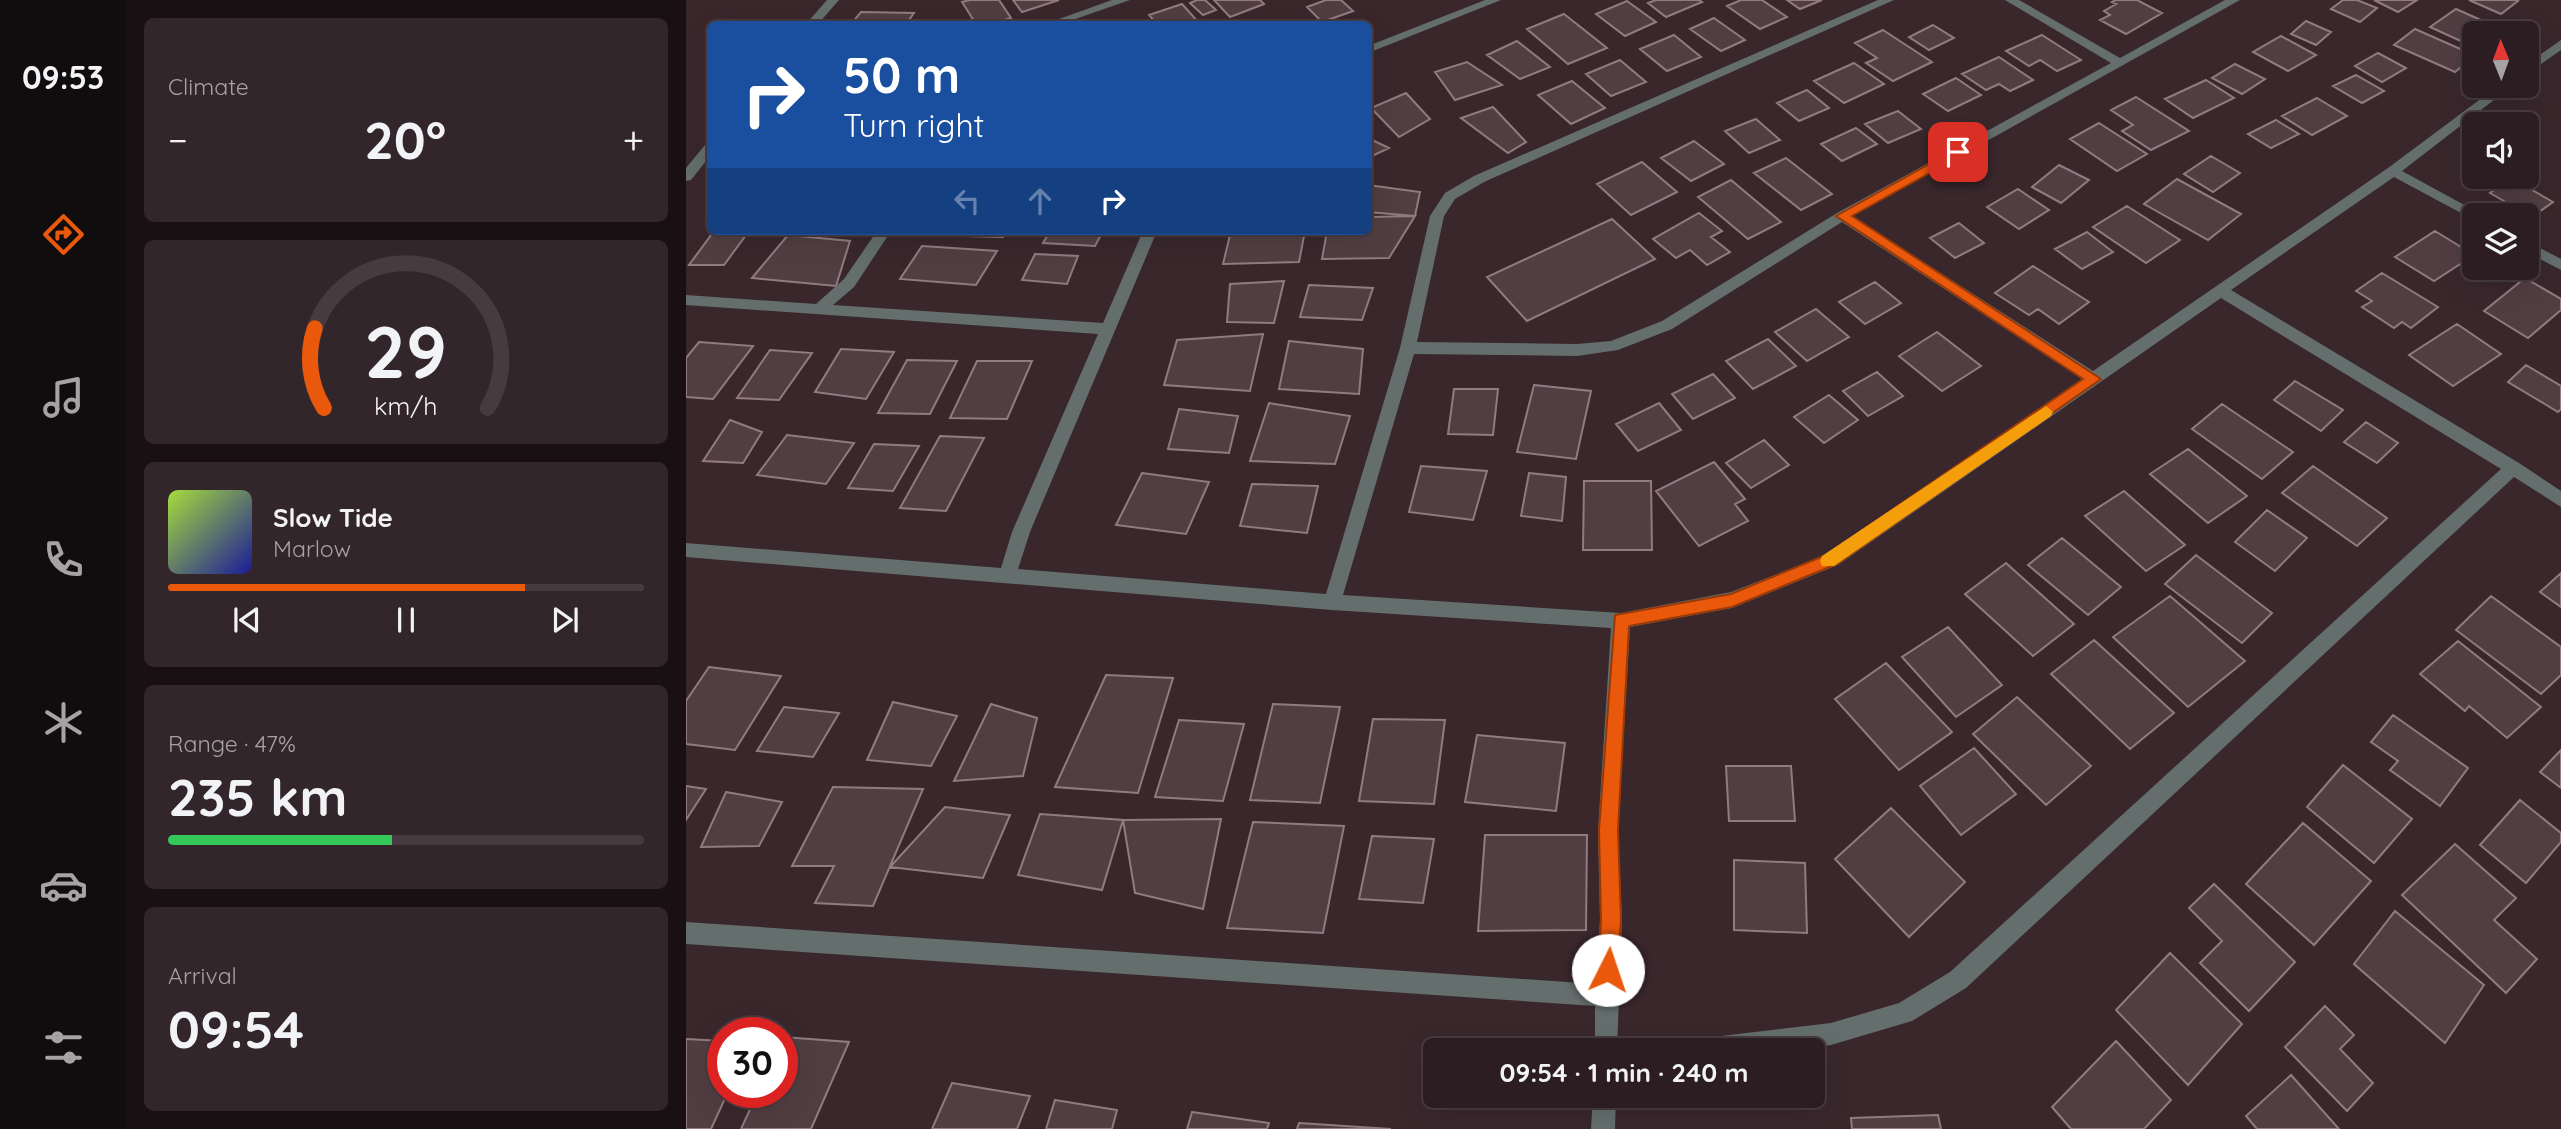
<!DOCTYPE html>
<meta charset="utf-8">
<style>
:root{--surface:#2b1d21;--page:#33262a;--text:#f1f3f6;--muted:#a6a2a5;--line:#473b3f;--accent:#ea580c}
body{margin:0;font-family:Quicksand,sans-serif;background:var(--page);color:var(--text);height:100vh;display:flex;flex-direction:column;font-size:26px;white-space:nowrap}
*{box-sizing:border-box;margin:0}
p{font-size:23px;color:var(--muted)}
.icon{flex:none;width:38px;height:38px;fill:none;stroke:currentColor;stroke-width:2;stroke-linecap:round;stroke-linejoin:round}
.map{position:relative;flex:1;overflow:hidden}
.details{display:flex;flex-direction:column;gap:18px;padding:18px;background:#181012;width:560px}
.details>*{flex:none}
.hud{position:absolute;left:21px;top:21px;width:665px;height:214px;border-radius:10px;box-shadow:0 7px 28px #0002,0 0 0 2px var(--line);background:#1a4fa0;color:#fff;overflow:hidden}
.needle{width:46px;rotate:359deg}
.fabs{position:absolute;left:1776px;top:21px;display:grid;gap:14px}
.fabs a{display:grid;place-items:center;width:77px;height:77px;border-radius:10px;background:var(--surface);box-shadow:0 7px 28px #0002,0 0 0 2px var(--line);font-size:35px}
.speed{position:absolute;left:21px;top:1017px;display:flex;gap:14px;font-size:35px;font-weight:700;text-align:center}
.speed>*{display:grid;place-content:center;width:91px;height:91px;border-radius:50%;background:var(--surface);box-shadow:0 7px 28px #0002,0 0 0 2px var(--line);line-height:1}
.speed .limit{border:10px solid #d22;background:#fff;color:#111}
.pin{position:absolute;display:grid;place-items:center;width:60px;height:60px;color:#fff;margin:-30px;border-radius:14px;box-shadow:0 4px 10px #0006}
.me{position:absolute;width:77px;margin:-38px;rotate:4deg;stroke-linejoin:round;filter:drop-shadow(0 0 5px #0008)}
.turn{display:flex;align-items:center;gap:24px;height:147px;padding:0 21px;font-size:32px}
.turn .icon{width:91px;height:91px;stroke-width:2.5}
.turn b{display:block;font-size:49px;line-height:60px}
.lanes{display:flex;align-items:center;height:66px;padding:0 21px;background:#0003;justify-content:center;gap:35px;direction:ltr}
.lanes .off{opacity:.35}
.big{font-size:52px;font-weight:700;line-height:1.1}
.details .card{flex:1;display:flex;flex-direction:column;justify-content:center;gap:10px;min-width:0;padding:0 24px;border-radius:10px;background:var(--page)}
.details .dial{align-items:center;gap:0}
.dial svg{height:182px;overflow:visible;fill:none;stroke:var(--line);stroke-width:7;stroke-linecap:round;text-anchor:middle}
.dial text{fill:var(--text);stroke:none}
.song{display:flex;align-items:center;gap:21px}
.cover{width:84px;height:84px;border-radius:10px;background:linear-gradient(135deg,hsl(80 70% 55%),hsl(240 70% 35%))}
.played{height:7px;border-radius:4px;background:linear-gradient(90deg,var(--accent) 75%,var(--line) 75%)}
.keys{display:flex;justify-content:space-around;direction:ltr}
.heat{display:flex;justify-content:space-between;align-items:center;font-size:38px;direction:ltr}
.charge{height:10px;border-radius:5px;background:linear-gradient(90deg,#34c759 47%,var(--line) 0)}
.trip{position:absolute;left:737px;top:1038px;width:402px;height:70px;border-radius:10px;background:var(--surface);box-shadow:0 7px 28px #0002,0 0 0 2px var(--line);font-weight:700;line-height:70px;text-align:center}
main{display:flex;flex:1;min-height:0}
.tab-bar{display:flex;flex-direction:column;width:126px;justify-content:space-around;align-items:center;background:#110c0d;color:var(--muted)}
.tab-bar .icon{width:49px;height:49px}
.tab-bar .on{color:var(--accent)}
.tab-bar b{font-size:32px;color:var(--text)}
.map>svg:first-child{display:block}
.building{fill:#513e43;stroke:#917b81;stroke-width:2}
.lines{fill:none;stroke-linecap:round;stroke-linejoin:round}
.minor{fill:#646e6d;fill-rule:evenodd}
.route{fill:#ea580c;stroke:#983908;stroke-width:2}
.slow{fill:#f59e0b}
</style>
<main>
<nav class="tab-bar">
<b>09:53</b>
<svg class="icon on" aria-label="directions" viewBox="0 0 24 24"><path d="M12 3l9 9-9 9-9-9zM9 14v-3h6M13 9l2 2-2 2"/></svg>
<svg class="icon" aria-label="music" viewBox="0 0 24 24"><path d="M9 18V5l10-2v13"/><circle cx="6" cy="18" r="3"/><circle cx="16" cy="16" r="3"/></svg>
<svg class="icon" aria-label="phone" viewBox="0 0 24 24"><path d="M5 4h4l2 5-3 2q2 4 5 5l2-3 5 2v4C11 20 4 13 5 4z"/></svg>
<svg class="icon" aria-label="climate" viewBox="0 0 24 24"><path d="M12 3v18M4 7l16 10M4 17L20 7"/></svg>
<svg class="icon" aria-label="car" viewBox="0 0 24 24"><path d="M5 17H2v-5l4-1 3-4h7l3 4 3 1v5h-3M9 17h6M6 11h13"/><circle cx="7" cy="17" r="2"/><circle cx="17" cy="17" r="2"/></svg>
<svg class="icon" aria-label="filters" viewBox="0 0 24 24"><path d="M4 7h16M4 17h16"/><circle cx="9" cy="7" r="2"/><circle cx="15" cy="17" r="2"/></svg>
</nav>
<section class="details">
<div class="card"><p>Climate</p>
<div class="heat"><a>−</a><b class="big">20°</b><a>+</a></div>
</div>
<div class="card dial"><svg viewBox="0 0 100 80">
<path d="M14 69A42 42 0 1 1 86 69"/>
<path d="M14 69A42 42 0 0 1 10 34" stroke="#ea580c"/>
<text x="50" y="56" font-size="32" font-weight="700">29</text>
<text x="50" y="72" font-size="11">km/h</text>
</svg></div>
<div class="card">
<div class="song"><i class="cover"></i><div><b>Slow Tide</b><p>Marlow</p></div></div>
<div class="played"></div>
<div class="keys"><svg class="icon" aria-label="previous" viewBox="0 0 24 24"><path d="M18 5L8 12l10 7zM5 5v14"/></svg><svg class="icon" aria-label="pause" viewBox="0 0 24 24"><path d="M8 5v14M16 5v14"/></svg><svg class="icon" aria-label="next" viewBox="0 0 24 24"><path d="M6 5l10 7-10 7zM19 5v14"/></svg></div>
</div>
<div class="card"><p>Range · 47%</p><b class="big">235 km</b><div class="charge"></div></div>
<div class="card"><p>Arrival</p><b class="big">09:54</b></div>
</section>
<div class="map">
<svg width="1875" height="1129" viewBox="0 0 1875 1129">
<rect width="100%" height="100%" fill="#39272c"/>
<path class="building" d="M284,0H313L325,18L305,24H290L276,2Z
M327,0H373L336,12Z
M511,0H519L530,10L517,15L504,3Z
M528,0H574L578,4L544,17Z
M640,0H655L667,11L636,22L621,7Z
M970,0H1013L1016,2L980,17L962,3Z
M1055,0H1076L1101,17L1074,29L1041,6Z
M1101,0H1136L1114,9Z
M1430,0H1451L1476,13L1440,34L1414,20L1424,15L1418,11L1430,4L1426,2Z
M1657,0H1671L1691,8L1674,22L1645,9Z
M1688,0H1731L1712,12Z
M1783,0H1830L1832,1L1815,14Z
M941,1L970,22L939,36L910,14Z
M496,4L514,24H471L463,15Z
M1770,9L1822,32L1788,33V37L1785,36L1777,42L1744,27Z
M175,12L228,13L220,24H165Z
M878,14L921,48L882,64L841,29Z
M1028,18L1059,40L1035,51L1004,29Z
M1620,21L1645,32L1630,45L1605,34Z
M1247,25L1268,38L1243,50L1223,37Z
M1729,29L1788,55V56L1769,72L1708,45Z
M1197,30L1246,62L1207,81L1180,63L1191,58L1169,43Z
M988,35L1015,57L981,71L954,49Z
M1356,35L1395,60L1371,71L1354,60L1343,66L1320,51Z
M1595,36L1630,55L1602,71L1567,52Z
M831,41L864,67L834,79L801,55Z
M1692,53L1720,68L1696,82L1669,66Z
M1313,57L1347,80L1324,91L1313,84L1300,90L1276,74Z
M934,60L960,82L925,96L900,74Z
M781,62L816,85L769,100L749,72Z
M1168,63L1198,84L1158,103L1128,81Z
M1549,64L1579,79L1556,94L1526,78Z
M1670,75L1698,91L1676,103L1647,86Z
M1270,78L1295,95L1262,111L1237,94Z
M1520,80L1548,98L1507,118L1479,99Z
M886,81L919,108L885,124L852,95Z
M1121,90L1143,108L1113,121L1091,103Z
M720,93L744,119L713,137L685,108Z
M1450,97L1503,131L1465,150L1436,131L1447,125L1425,110Z
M1631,98L1661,116L1626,135L1596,116Z
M807,107L840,142L822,153L775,118Z
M1212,111L1235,129L1202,143L1179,124Z
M1070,119L1094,140L1063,153L1039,131Z
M1590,120L1613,134L1585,148L1562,134Z
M1413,123L1461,154L1431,171L1384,139Z
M1170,128L1191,144L1156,161L1135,144Z
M682,138L703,148L682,158Z
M1008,141L1038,164L1005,181L975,158Z
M1525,156L1554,173L1527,192L1498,174Z
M1100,158L1146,194L1115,210L1068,173Z
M956,162L991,192L945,215L911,184Z
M1373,165L1403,180L1375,203L1346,187Z
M1825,178L1867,202L1846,217L1804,193Z
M1491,179L1555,214L1522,240L1458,204Z
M1045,180L1095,222L1062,239L1012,197Z
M682,185L734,192L729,216L682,212Z
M1332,189L1363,210L1333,229L1301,207Z
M1441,206L1494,240L1460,263L1407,227Z
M1013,213L1036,231L1025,237L1044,252L1021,265L1004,250L990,258L967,239Z
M729,216L703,258L636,259L641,231H682V217Z
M926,219L969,259L841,321L801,277Z
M1273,223L1298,243L1269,258L1244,238Z
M28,231H63L38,265H3Z
M247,231H320L317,237L245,235Z
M364,231H417L409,246L357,243Z
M545,231H619L613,262L537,264Z
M1749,231L1788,255L1748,281L1709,257Z
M1401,232L1427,252L1396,269L1369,249Z
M102,235L164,241L150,286L66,278Z
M236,246L311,251L290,285L214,279Z
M349,254L392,256L381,284L336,280Z
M1347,266L1403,302L1373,324L1352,309L1343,315L1309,293Z
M1696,273L1752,307L1725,328L1716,322L1708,328L1676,307L1686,301L1670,291Z
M1839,278L1875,299V310L1842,338L1798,311Z
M598,281L588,323L541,322L544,284Z
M1189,282L1215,303L1179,324L1153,302Z
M623,285L687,288L676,320L614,317Z
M1130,309L1163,337L1121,361L1089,332Z
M1771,324L1815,354L1767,386L1723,355Z
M1251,332L1295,366L1256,391L1213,356Z
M577,334L564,391L478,385L491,340Z
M1082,339L1110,366L1067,389L1040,361Z
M603,341L677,349L673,394L593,389Z
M13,342L67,346L27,399L0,397V358Z
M155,349L208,352L180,399L129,392Z
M84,350L126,353L93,400L51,398Z
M221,360L271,361L244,414L192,413Z
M291,361H346L321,419L264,418Z
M1840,365L1875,386V409L1872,412L1822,382Z
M1191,372L1217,396L1182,416L1157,391Z
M1027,374L1049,398L1007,419L986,394Z
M1609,381L1657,410L1635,431L1588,400Z
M848,385L905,391L890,459L831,452Z
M768,389H812L807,435L762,434Z
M1143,395L1172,420L1138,443L1108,417Z
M583,403L664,416L649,464L564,461Z
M973,403L995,430L952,451L930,424Z
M1536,404L1607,452L1576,479L1506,429Z
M493,409L552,416L543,453L482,449Z
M44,420L76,432L57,463L17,461Z
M1680,422L1712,443L1691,463L1658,442Z
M101,435L168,443L140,484L71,475Z
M254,436L298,438L260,511L214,508Z
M1078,440L1103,465L1065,488L1040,463Z
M188,444L233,446L207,491L162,488Z
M1502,449L1561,496L1522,523L1464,474Z
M1028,462L1059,499L1049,504L1062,521L1013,546L970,491Z
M735,466L801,471L787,520L723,512Z
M1627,466L1701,518L1671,546L1596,493Z
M456,473L523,482L500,534L430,525Z
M843,473L880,477L876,521L835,516Z
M898,481H965L966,550H897Z
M566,484L632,486L621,533L554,526Z
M1438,491L1499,545L1460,571L1399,516Z
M1581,510L1621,538L1589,571L1549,542Z
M1376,538L1435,587L1402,615L1342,565Z
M1510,555L1586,613L1556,643L1479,584Z
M1320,563L1388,624L1347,656L1279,594Z
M1875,573V607L1854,592Z
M1484,596L1559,661L1502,707L1427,637Z
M1805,596L1875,647V675L1855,694L1770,630Z
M1262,627L1316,685L1270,717L1216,657Z
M1408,640L1488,713L1444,749L1365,674Z
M1772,641L1855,707L1821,738L1783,706L1779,711L1734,674Z
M1200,663L1266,732L1213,770L1149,699Z
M23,667L95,676L49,750L0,744V701Z
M420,675L487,678L452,793L369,787Z
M1331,697L1405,766L1360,805L1287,734Z
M207,702L271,716L245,766L181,760Z
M305,704L351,718L337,776L268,781Z
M587,704L654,707L634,803L564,800Z
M98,707L153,713L127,757L71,751Z
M1707,715L1782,768L1754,806L1704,770L1712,761L1685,742Z
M687,719L759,720L748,804L673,801Z
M493,720L558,724L537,801L469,797Z
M791,735L879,743L870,811L779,802Z
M1288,748L1330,794L1275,835L1234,786Z
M1875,750V788L1854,772Z
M1657,765L1726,819L1688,863L1621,807Z
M1040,766H1105L1109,821H1043Z
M0,786L20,789L0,820Z
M147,787L237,789L187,906L129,903L148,866H106Z
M40,792L96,802L73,846L15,847Z
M1834,800L1875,833V842L1840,883L1794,845Z
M259,807L324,815L297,878L204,867Z
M1205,808L1279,882L1223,937L1149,859Z
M354,814L437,820L416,890L332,875Z
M535,819L517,909L449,893L437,820Z
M567,822L658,826L637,933L541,928Z
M1617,823L1685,881L1628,945L1560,884Z
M799,835H901L900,930L792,931Z
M686,836L748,839L737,903L673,899Z
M1769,844L1830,898L1808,920L1851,959L1820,993L1716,895Z
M1048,860L1119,863L1121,933L1048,930Z
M1528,884L1609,962L1563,1011L1514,963L1536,941L1503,908Z
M1709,911L1798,985L1759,1043L1668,964Z
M1484,953L1556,1024L1502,1085L1430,1010Z
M1639,1006L1668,1035L1654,1049L1687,1083L1661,1111L1599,1047Z
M97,1037L163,1042L125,1129H55L72,1092H96Z
M0,1039L37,1041V1092H42L25,1129H0Z
M1430,1041L1485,1100L1458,1129H1385L1366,1107Z
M1605,1075L1653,1129H1571L1560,1116Z
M266,1083L344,1096L331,1129H246Z
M369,1100L431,1110L426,1129H360Z
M506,1112L583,1123L581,1129H501Z
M1252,1115L1255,1129H1166L1165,1118Z
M613,1123L705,1129H611Z"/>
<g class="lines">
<path class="minor" d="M141,0H153L132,24H120Z
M426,0H444L375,24H359Z
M799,0H815L682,53V46Z
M1192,0H1208L798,182L769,199L758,216L731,342L891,344L925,341L976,321L1151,213L1425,63L1319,0H1333L1434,58L1539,0H1554L1166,216L1407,371L1702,168L1812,86H1826L1716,171L1793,213L1794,215H1788V220L1708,177L1545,290L1833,463L1875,491V507L1828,477L1280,988L1226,1021L1145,1045L1105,1050H999L1002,1042L1010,1039L1145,1023L1213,1003L1264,972L1815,469L1535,298L1152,565L1046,608L944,627L932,830L936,920L931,1050H909V1006L0,944V922L910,984L914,920L912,830L925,628L646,610L0,557V543L315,568L326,532L412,334L0,305V295L130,304L158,279L191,231H205L168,287L147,305L417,323L457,231H471L344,532L332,569L640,594L714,348L744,216L759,193L788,176ZM1156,222L1396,379L1140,555L1045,592L935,613L657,595L728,354L891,356L932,350L986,329Z
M1875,40V50L1841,74V64Z
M24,144V156L5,180L0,181V168L19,145Z
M1841,241L1875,259V270L1841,252Z
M907,1096H930L929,1129H905Z"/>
</g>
<path class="route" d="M1272,148L1278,152L1276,155L1166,216L1415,379L1151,564L1046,607L943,626L932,830L935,920L931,970L929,977L922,980L915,977L912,970L915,920L913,830L929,615L1045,594L1140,555L1397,379L1150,216Z"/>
<path class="slow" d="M1360,406L1367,412L1365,416L1148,566H1136L1134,561L1136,556Z"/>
</svg>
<div class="fabs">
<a><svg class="needle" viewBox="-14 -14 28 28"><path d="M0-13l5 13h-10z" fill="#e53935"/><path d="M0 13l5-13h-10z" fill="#a6a2a5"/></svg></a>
<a><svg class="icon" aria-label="sound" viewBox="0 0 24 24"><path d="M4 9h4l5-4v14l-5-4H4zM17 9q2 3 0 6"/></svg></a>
<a><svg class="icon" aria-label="layers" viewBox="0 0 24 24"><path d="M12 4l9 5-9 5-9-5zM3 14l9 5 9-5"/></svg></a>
</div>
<div class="speed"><div class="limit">30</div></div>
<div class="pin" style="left:1272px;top:152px;background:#d93025"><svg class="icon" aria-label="arrive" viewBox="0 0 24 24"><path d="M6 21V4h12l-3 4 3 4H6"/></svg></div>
<svg class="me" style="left:922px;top:970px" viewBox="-20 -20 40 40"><circle r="19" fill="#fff"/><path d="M0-13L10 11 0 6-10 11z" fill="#ea580c"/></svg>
<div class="trip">09:54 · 1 min · 240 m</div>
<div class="hud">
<div class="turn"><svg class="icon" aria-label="right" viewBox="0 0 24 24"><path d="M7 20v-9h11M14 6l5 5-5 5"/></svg><div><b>50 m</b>Turn right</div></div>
<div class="lanes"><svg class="icon off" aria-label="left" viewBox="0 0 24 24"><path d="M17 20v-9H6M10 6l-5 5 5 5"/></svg><svg class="icon off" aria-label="ahead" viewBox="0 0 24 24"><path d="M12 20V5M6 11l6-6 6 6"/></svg><svg class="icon" aria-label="right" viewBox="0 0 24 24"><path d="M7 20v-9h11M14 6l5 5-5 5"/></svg></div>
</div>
</div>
</main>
